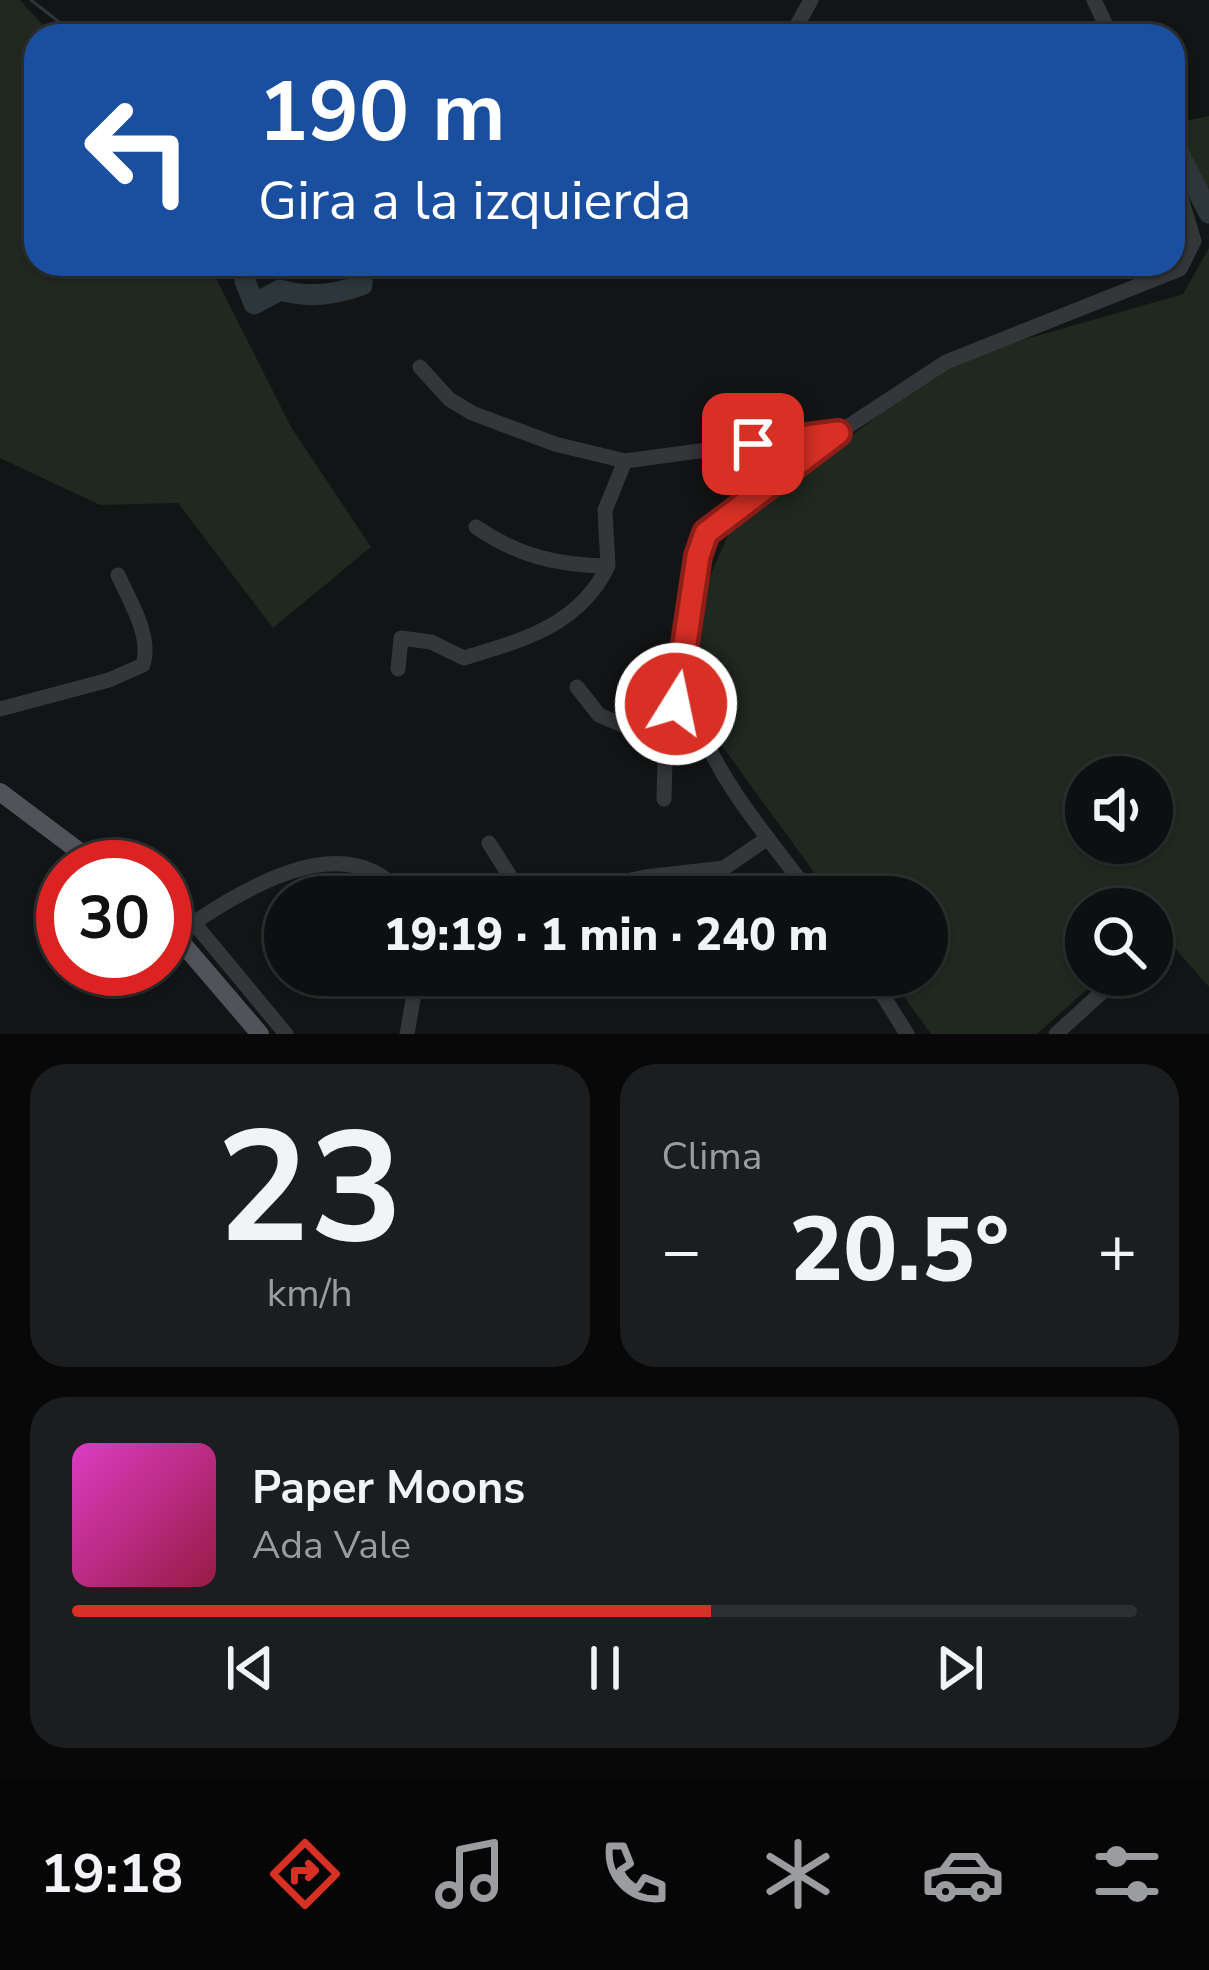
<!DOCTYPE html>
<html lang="es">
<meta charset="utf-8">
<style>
:root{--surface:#0e0f10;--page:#1c1d1e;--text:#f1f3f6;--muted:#9b9c9f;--line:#2e2f30;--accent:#d93025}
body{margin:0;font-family:"Nunito Sans",sans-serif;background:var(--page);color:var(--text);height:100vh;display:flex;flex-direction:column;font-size:45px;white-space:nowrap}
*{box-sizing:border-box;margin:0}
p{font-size:39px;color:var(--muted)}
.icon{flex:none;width:66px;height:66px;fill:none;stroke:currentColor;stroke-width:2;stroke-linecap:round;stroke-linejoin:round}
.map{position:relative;height:1034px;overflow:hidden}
.side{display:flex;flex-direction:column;gap:30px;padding:30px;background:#080809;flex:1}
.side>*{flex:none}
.guide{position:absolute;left:24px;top:24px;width:1161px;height:252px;border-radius:36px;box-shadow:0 3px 9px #0004,0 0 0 3px var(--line);background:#1a4fa0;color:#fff;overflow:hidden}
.controls{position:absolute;left:1065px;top:756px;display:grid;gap:24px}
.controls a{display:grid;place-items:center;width:108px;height:108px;border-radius:50%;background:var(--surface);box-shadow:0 3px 9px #0004,0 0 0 3px var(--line);font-size:60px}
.speed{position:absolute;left:36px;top:840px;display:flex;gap:24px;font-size:60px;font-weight:700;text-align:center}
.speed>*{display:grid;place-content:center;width:156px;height:156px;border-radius:50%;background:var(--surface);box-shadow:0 3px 9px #0004,0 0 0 3px var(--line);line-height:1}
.speed .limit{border:18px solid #d22;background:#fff;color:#111}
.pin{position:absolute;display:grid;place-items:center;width:102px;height:102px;color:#fff;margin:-51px;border-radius:24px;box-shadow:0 6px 18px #0006}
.me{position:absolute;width:132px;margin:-66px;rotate:10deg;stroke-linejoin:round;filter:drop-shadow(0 0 9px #0008)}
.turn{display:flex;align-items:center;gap:42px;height:252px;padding:0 36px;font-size:54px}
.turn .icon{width:156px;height:156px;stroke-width:2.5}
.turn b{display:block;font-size:84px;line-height:102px}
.big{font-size:90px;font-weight:800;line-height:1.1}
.side .widget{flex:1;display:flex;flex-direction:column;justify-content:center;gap:18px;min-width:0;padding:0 42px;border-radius:36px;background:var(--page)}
.side .dial{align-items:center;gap:0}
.dial b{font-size:156px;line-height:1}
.song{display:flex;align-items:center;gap:36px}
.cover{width:144px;height:144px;border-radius:18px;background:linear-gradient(135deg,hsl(310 70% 55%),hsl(340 70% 35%))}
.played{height:12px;border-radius:6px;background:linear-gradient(90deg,var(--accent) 60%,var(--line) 60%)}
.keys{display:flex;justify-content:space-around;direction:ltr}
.heat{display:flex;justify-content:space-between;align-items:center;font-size:66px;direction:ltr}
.side .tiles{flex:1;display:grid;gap:30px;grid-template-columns:1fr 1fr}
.widget:last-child{grid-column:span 2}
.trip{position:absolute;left:264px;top:876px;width:684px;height:120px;border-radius:60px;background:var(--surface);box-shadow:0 3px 9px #0004,0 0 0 3px var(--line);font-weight:800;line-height:120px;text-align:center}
.dock{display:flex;height:192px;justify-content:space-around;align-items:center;background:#060606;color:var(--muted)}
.dock .icon{width:84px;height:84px}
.dock .current{color:var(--accent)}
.dock b{font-size:54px;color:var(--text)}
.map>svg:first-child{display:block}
.green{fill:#202820;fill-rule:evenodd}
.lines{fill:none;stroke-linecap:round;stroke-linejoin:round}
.stream{stroke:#2c363b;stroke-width:3}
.river{stroke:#2c363b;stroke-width:21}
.minor{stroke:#34363a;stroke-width:15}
.major{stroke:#505359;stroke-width:18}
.route-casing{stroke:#8d1f18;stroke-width:30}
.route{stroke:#d93025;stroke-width:21}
</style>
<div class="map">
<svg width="1209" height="1034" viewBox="0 0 1209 1034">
<rect width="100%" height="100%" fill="#131415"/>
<path class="green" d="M0,0H20L53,36H36V264H209L291,427L371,547L273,628L178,503L100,505L0,458Z
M1209,116V202L1175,123Z
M1209,248V987L1157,928L1152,931V909H1086V975H1103L1037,1034H931L888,975H927V897H832L698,713L695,611L732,526L952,360L1183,294ZM1086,777H1152V843H1086Z"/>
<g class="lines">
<path class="stream" d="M31,0L77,36
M231,264L245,281"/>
<path class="river" d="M1173,142L1209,213
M245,281L254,304L280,290C307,298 335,295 362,285L363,264"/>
<path class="minor" d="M1094,0L1111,36
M791,36L811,0
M420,367L449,399L472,413L555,444L625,461L833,433
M476,527C518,556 556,565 608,566
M398,669L401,638L431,642L464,658C522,640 579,626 608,566L605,510L625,461
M577,687L599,715L632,729L665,759
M0,709L109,680L143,665C152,636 130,602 118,575
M664,799L665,759L674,750L682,676
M489,843L523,897
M550,897L645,877L724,868L768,838
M813,897C721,777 642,695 706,533L838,433L946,362L1180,269L1194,241L1173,172
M194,923L286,1034
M177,934C238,893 344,821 404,897
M870,975L907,1034
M407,1034L415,989L427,975
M1056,1034L1121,975"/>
<path class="major" d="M0,792L100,867
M165,923L260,1034"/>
</g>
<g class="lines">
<defs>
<path id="route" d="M676,704L698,556L706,533L838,433L753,444"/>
</defs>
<use href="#route" class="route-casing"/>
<use href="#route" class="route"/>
</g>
</svg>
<div class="controls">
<a><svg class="icon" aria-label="sound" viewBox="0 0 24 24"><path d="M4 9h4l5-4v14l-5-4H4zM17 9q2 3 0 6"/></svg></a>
<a><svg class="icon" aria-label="search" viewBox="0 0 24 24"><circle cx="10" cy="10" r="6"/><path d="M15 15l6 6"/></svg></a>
</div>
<div class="speed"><div class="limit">30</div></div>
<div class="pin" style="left:753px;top:444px;background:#d93025"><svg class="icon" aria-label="arrive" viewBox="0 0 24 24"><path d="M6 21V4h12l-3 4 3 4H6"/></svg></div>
<svg class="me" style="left:676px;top:704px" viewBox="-20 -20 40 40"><circle r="17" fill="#d93025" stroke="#fff" stroke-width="3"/><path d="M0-11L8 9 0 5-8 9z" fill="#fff"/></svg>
<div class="trip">19:19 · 1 min · 240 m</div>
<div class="guide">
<div class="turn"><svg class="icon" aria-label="left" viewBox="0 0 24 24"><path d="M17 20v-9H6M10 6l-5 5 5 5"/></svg><div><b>190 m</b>Gira a la izquierda</div></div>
</div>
</div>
<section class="side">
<div class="tiles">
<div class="widget dial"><b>23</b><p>km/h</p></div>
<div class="widget"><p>Clima</p>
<div class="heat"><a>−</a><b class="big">20.5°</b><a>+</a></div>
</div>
<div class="widget">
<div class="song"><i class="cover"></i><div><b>Paper Moons</b><p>Ada Vale</p></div></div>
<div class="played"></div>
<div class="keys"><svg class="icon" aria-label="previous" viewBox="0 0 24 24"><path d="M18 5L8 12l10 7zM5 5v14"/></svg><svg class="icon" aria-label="pause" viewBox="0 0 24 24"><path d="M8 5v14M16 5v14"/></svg><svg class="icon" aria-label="next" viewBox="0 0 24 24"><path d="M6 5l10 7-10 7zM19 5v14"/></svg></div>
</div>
</div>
</section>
<nav class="dock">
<b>19:18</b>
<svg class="icon current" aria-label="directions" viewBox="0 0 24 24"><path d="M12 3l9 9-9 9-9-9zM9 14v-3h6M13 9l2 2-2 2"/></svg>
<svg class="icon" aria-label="music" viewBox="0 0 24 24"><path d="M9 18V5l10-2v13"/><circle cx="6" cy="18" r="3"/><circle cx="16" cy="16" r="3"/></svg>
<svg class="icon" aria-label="phone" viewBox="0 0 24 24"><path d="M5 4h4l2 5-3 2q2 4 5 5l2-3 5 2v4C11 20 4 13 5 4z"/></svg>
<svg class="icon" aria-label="climate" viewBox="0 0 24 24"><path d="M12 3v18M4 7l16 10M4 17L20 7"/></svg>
<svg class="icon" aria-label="car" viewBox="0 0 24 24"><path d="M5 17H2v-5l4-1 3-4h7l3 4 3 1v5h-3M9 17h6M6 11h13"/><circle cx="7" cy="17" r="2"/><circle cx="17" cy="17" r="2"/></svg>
<svg class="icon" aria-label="filters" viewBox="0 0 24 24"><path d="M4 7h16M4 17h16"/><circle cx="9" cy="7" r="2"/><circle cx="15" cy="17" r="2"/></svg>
</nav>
